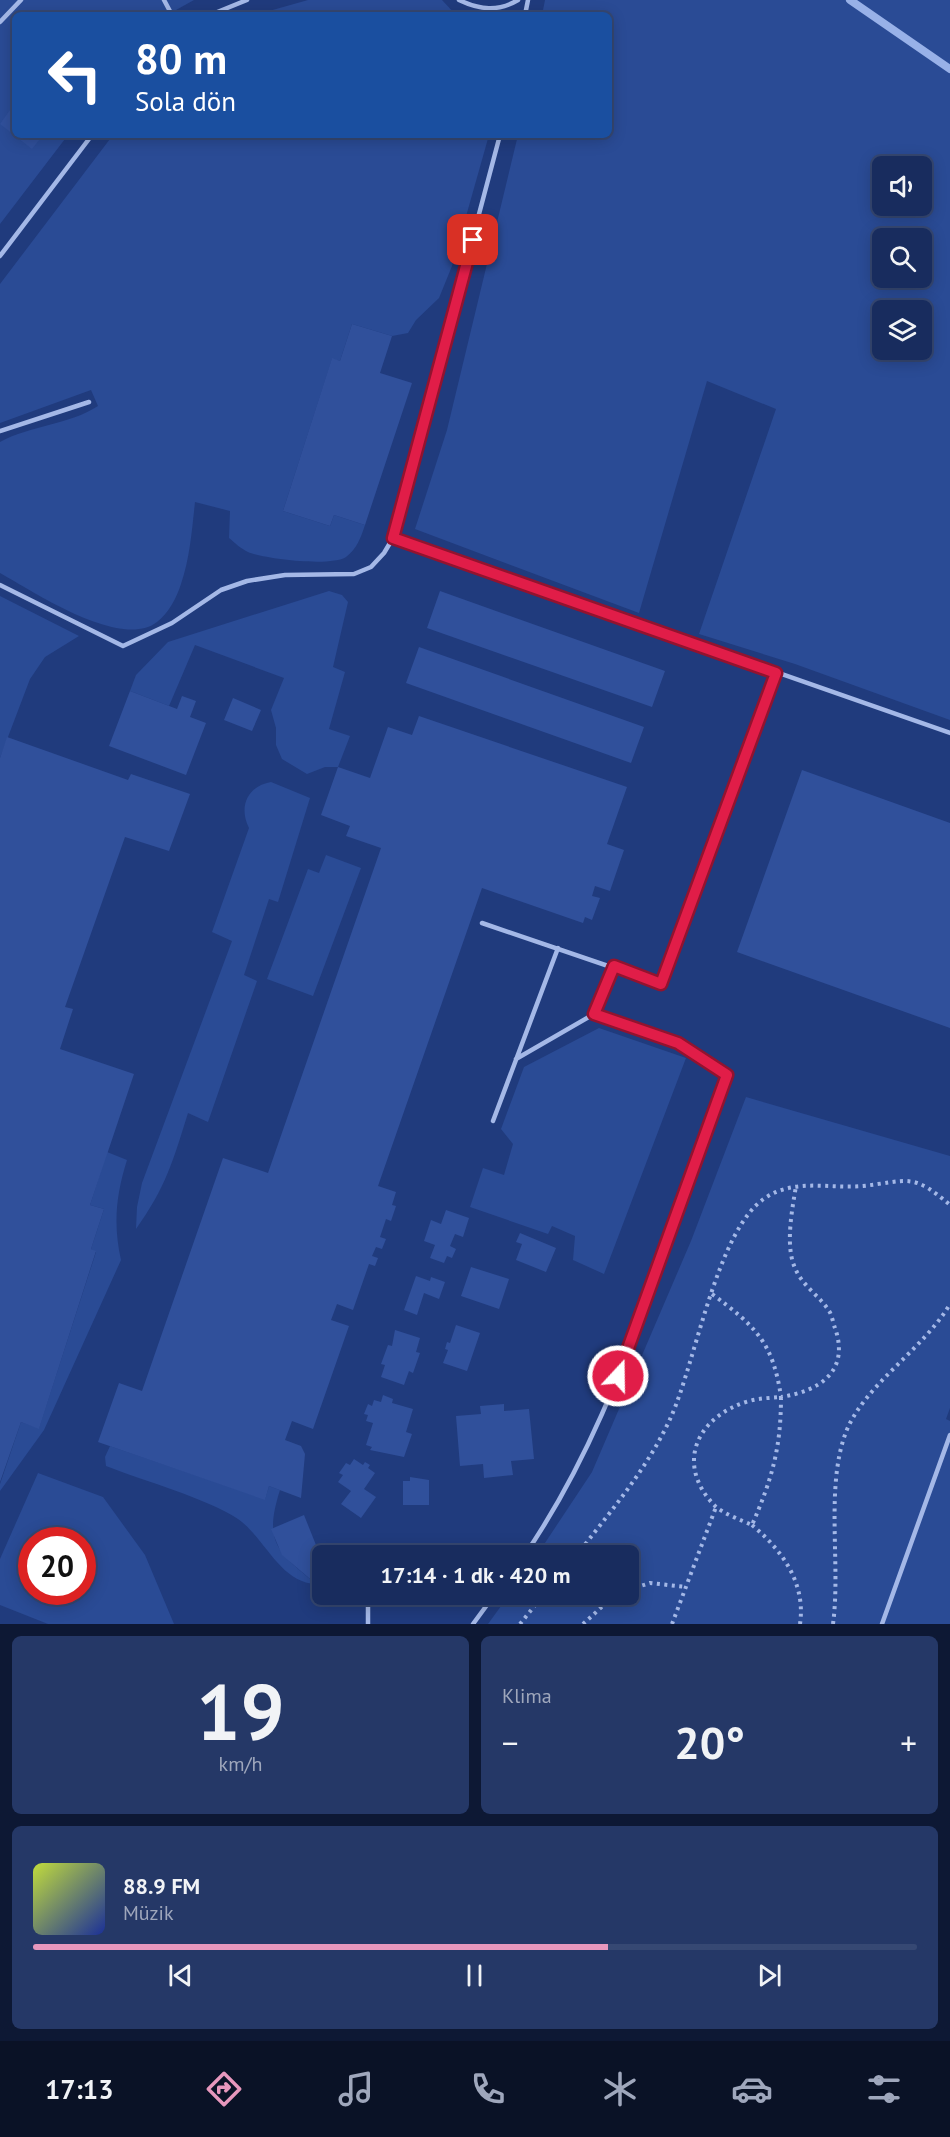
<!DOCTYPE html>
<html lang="tr">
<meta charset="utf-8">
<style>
:root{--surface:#182c5e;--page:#253867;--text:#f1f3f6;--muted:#9fa7bc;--line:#364873;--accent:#e797bd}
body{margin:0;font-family:"PT Sans",sans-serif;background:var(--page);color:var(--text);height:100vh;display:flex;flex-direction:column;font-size:22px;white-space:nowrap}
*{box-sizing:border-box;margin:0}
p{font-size:20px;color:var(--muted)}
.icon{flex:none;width:33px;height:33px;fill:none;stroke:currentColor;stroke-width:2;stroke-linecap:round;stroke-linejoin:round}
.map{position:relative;height:1624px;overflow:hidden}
.side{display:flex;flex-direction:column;gap:12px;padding:12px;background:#0d1834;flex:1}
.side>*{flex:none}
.guide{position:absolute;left:12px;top:12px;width:600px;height:126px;border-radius:9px;box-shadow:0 3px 15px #0003,0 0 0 2px var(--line);background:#1a4fa0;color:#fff;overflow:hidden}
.controls{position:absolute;left:872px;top:156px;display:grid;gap:12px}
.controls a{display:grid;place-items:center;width:60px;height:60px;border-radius:9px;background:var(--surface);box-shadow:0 3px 15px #0003,0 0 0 2px var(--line);font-size:30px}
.speed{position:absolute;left:18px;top:1527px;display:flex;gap:12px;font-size:30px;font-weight:700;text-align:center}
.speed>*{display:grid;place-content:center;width:78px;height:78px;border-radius:50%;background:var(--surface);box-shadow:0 3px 15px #0003,0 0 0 2px var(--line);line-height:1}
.speed .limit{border:9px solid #d22;background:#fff;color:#111}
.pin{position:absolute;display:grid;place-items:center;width:51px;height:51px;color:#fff;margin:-26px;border-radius:12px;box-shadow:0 3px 9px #0006}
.me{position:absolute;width:66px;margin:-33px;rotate:21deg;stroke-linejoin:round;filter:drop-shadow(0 0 4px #0008)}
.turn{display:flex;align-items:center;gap:21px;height:126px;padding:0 24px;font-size:27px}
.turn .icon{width:78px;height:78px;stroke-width:2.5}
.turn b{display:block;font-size:42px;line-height:51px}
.big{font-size:45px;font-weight:600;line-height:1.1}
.side .card{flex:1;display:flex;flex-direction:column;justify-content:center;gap:9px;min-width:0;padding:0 21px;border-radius:9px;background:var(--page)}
.side .dial{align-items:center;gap:0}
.dial b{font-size:78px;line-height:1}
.song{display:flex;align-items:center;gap:18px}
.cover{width:72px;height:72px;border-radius:9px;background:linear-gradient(135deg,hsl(70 70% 55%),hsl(230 70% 35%))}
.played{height:6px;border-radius:3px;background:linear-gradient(90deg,var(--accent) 65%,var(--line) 65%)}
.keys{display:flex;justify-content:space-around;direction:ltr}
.heat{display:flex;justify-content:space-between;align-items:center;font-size:33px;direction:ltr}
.side .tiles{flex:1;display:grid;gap:12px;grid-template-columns:1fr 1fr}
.card:last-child{grid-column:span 2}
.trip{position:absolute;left:312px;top:1545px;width:327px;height:60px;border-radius:9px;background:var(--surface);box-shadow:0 3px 15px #0003,0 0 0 2px var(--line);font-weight:600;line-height:60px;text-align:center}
.menu{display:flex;height:96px;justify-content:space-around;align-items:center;background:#0a1226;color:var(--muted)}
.menu .icon{width:42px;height:42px}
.menu .active{color:var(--accent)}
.menu b{font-size:27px;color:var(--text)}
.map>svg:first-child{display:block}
.green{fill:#2a4b95;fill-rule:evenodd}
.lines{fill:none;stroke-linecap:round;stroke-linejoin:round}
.stream{stroke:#98b1e8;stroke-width:8}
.building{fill:#30509b}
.path{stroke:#a4b8e7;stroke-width:4;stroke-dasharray:3 4.5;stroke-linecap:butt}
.lane{stroke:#a4b8e7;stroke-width:4.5}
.route-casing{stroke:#92132f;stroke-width:15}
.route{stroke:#e11d48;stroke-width:10}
</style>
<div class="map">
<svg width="950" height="1624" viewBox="0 0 950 1624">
<rect width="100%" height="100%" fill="#203b7d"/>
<path class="green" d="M0,0H194L167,15H15V135H68L0,224Z
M308,0H442L456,15H255Z
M545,0H950V720L795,664L699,634L776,409L707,381L639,613L415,529L447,430L518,135H609V15H542ZM882,166H921V206H882ZM882,238H921V278H882ZM882,310H921V350H882Z
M113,135H489L452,266L439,298L416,320L408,333L392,336L352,324L340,361L332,359L283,511L330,526L334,515L365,525C361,537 357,549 346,557C331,567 264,559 248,552C240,548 235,543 229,538L230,511L195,502C192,529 190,558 181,584C177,597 168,614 157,622C121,650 34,592 0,573V442C31,425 69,425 98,406L91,390L0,423V284Z
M329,591L342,595L348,602L333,667L345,672L329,729L350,736L338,767H325L307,774L282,759L276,745V728L271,710L284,678L195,645L169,706L130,691L136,675L168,642Z
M0,596L79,636L45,657L30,679L0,758Z
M271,782L310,798L278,902L269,899L244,975L257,981L208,1122L188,1113C173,1161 166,1187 136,1229L137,1207L142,1183L232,941L212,932L249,828C238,806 248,786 271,782Z
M326,855L361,868L313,996L267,979L308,869L319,873Z
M599,1028L686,1058L604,1274L573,1260L575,1236L552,1226L548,1234L470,1207L483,1168L504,1175L513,1144L501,1129L524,1067Z
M746,1097L950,1156V1408L946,1419L950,1421V1624H488L509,1595L628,1594V1556L537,1555L592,1472L691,1241Z
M107,1152L127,1160C116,1195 113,1224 121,1260L44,1430L0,1491V1484L21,1422L39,1428L96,1252L91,1249L104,1209L90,1205Z
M110,1446L265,1499L269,1486L280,1490C263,1543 278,1552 316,1584C280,1583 265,1538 238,1519C206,1498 144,1481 106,1466L105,1457Z
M38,1473L103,1497L145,1555L174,1624H48L0,1605V1559ZM32,1540H82V1592H32Z"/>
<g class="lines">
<path class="stream" d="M850,0L950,69"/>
</g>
<path class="building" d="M15,103V135H43L32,149L0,124Z
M352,324L392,336L380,373L412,383L365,525L334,515L330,526L283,511L332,358L340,361Z
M440,591L665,671L652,707L427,628Z
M419,647L644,727L631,763L406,683Z
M130,691L177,709L182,696L196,701L190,717L206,723L186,775L109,746Z
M233,698L261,710L252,731L224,720Z
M419,716L627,787L607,844L624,850L610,891L595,886L592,896L600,898L592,920L585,917L583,923L482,888L378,1186L396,1192L392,1205L396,1206L391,1221L386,1219L380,1237L386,1239L382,1249L376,1247L372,1256L378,1258L375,1266L369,1264L353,1310L337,1304L331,1320L349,1326L313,1429L292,1421L285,1440L301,1446L305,1454L301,1498L269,1486L265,1500L98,1442L119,1383L142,1391L223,1158L268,1173L381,848L346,836L350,826L321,815L338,767L370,778L388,727L412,735Z
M7,737L128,780L131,774L190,794L169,851L125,837L65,1007L73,1009L60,1049L134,1074L90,1205L104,1209L91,1249L96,1251L39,1429L21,1422L0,1482V758Z
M802,770L950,823V1028L737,952Z
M446,1210L469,1218L463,1237L455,1234L450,1246L456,1249L452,1258L447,1256L444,1263L430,1258L435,1245L424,1241L431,1220L441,1224Z
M520,1233L556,1248L546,1272L516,1260L522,1244L516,1242Z
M471,1267L509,1279L499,1309L461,1296Z
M416,1276L430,1281L431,1277L445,1282L439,1299L424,1293L417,1315L404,1310Z
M456,1325L480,1333L467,1371L443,1363L448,1350L445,1349L447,1342L450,1343Z
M395,1330L420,1338L416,1352L420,1353L413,1373L409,1371L404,1385L381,1377L385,1365L381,1364L388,1345L392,1346Z
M383,1395L393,1399L392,1403L413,1409L406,1432L412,1434L404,1457L370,1450L372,1447L366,1445L373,1423L366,1421L368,1415L364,1414L368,1404L372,1406L374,1400L381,1402Z
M504,1404V1411L529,1409L534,1459L511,1461L513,1475L484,1478L483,1464L460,1466L456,1416L481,1414L480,1406Z
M354,1459L363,1465L365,1462L370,1465L368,1468L375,1473L364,1489L376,1497L361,1518L341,1504L351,1491L338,1482L343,1475L339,1473L346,1463L350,1465Z
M410,1477L429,1480V1505H403V1481H410Z
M304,1515L316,1545L329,1556H322V1577L316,1584L282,1555L271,1529Z
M411,1547H427V1553H453V1556H411Z"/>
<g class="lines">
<path class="path" d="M712,1294C755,1326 773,1342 781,1397C820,1391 850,1371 835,1328C833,1323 832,1315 829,1311C820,1296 803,1287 795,1268C785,1246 792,1210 796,1186
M781,1397C781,1448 772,1479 752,1525C741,1520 724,1514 715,1506C674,1464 697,1416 749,1401C759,1398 771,1398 781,1397Z
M752,1525C782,1550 806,1583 800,1624
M576,1556C610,1512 648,1468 671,1417C696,1361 717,1230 765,1198C795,1178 830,1189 863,1186C908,1181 912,1172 950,1205
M628,1590L650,1583L686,1587
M520,1624L544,1594
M583,1624L616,1594
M672,1624L716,1507
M833,1624C841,1565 825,1487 846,1432C865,1384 923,1350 950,1304"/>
<path class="lane" d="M164,0L172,15
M459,0C480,10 498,12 518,0
M210,15L247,0
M525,15L528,0
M0,22L21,0
M0,256L92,135
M0,431L89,402
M393,538L950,733
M0,585L123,646L172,623L221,590L247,581L285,575L354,574L371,567L384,553L393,538L500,135
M482,923L661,984L776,673
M516,1059L594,1014L614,966
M493,1121L558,948
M524,1556C586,1466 624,1366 660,1264C683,1201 705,1138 727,1075L678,1043L594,1014
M368,1624V1594
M473,1624L495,1594
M882,1624L950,1435"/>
</g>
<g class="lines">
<defs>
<path id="route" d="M473,240L393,538L776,673L661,984L614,966L594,1014L678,1043L727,1075L618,1376"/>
</defs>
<use href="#route" class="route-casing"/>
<use href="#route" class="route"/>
</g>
</svg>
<div class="controls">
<a><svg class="icon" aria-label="sound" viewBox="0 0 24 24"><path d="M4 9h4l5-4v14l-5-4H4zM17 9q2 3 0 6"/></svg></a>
<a><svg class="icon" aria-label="search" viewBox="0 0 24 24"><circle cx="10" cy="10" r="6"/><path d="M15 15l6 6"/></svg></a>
<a><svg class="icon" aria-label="layers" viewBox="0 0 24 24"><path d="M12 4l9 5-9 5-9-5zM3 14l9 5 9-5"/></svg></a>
</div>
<div class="speed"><div class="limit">20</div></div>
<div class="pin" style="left:473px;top:240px;background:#d93025"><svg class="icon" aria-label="arrive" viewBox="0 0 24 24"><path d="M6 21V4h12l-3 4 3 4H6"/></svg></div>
<svg class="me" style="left:618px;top:1376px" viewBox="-20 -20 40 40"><circle r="17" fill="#e11d48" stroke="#fff" stroke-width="3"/><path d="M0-11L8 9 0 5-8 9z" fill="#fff"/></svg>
<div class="trip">17:14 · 1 dk · 420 m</div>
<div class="guide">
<div class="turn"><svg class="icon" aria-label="left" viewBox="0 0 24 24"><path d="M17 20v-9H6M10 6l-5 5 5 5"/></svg><div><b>80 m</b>Sola dön</div></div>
</div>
</div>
<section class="side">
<div class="tiles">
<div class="card dial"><b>19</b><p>km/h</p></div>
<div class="card"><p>Klima</p>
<div class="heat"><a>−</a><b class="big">20°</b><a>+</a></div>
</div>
<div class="card">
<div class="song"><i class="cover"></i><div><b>88.9 FM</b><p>Müzik</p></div></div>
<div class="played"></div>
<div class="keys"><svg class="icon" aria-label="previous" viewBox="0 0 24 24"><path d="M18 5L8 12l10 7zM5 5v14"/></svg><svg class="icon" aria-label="pause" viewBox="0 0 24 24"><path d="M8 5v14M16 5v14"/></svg><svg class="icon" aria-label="next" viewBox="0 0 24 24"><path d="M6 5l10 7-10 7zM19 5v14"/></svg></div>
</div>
</div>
</section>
<nav class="menu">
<b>17:13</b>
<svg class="icon active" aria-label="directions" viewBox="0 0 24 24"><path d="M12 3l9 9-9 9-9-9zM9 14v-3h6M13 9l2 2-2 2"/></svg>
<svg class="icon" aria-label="music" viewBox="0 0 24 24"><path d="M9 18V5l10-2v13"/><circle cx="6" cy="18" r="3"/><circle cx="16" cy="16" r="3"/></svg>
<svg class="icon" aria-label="phone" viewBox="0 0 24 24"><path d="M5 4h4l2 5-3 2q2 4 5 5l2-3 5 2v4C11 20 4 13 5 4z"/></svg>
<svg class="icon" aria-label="climate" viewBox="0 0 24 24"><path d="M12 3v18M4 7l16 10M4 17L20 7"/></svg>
<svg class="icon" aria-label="car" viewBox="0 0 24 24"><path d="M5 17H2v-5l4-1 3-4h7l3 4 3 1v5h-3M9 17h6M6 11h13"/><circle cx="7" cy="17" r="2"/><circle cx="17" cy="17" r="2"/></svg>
<svg class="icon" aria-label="filters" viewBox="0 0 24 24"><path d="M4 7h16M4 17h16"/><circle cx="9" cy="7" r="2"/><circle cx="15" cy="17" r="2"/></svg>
</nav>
